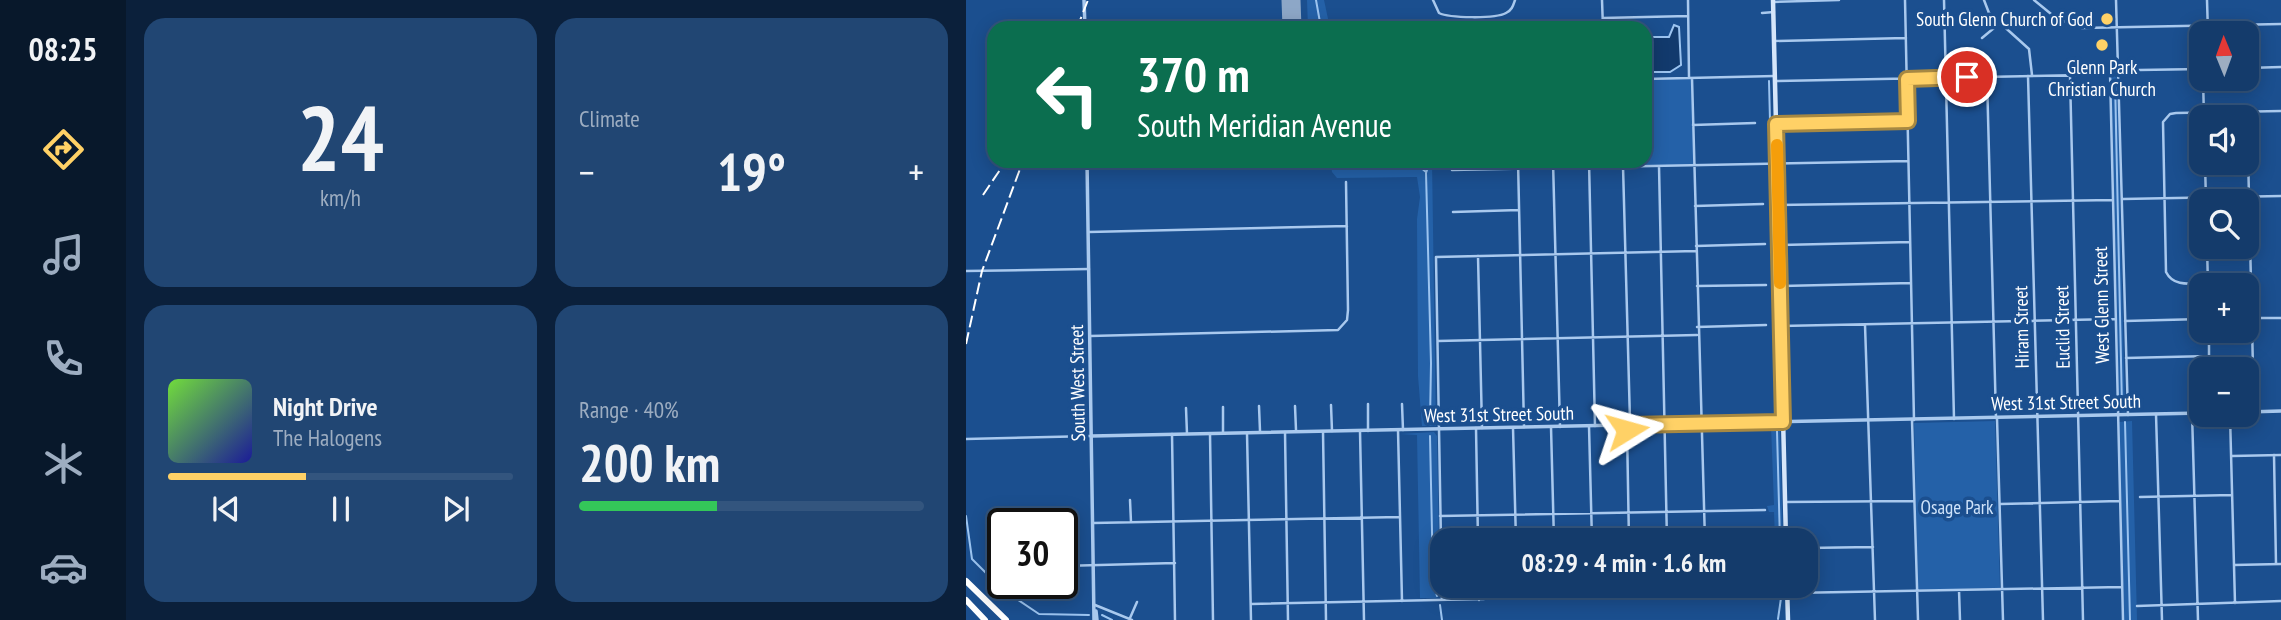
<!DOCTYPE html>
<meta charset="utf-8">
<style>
:root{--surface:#143b6b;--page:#214673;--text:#f1f3f6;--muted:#9dadc1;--line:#33557e;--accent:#ffd166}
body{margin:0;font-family:"PT Sans Narrow",sans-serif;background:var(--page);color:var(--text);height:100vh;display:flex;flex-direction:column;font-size:26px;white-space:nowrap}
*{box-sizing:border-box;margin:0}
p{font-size:23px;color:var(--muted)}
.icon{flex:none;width:38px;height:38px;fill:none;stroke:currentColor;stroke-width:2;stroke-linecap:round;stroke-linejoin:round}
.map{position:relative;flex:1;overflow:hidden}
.side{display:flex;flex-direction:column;gap:18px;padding:18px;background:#0b203b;width:840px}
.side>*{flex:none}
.guide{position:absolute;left:21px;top:21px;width:665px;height:147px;border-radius:21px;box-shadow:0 4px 18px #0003,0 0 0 2px var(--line);background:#0b6e4f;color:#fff;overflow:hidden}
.needle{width:46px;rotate:359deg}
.fabs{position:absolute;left:1223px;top:21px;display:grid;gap:14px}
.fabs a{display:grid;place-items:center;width:70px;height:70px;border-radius:14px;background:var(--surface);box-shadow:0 4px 18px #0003,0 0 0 2px var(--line);font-size:35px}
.speed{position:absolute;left:21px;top:508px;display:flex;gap:14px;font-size:35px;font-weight:700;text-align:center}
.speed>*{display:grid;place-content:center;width:91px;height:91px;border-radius:50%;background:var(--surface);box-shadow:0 4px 18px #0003,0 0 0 2px var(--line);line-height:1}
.speed .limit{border:4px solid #111;border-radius:10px;background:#fff;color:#111}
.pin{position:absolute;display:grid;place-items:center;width:60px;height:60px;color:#fff;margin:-30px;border:4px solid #fff;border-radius:50%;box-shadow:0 2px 7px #0007}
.me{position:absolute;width:77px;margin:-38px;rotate:82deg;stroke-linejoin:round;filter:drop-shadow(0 0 5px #0008)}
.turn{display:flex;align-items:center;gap:24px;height:147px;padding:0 35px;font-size:32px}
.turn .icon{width:91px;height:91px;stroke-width:2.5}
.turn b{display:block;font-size:49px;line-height:60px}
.big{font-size:52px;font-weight:700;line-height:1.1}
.side .tile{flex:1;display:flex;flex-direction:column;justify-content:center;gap:10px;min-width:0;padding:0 24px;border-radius:21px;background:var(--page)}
.side .dial{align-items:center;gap:0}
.dial b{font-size:91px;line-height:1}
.song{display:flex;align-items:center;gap:21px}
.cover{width:84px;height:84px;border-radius:10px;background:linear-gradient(135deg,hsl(100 70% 55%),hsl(240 70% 35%))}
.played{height:7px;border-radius:4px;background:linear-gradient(90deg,var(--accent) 40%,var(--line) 40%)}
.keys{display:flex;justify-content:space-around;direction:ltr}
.heat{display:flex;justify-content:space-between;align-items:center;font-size:38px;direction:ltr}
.charge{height:10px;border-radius:5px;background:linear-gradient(90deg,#34c759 40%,var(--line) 0)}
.side .tiles{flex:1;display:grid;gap:18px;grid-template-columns:repeat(2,1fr)}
.trip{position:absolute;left:464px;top:528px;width:388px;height:70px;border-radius:21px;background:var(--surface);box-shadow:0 4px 18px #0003,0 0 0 2px var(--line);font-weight:700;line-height:70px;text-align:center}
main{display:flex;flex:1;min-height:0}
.tab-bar{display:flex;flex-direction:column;width:126px;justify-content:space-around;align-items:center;background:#08182b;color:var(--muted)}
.tab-bar .icon{width:49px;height:49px}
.tab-bar .current{color:var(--accent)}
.tab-bar b{font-size:32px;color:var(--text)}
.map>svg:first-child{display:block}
.green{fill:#2461a8}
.water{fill:#123a6d;stroke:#9cc4f0;stroke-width:2}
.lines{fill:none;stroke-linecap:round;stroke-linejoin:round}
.stream{stroke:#9cc4f0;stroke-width:2}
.runway{stroke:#8da7c7;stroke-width:19}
.minor{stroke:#a9c9ee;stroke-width:2.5}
.tertiary{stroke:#a9c9ee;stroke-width:3.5}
.secondary{stroke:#d6e6fa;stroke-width:4.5}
.motorway{stroke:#fff;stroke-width:6}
.rail{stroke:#fff;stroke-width:2;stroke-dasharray:12 5;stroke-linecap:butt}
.route-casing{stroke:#a68842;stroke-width:18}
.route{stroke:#ffd166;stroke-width:12}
.slow{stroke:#f59e0b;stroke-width:12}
.poi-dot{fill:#ffd166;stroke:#1b4f8f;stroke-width:2.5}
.labels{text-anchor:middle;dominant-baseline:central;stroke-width:7;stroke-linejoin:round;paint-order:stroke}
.poi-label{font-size:19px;fill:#fff;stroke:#1b4f8f;text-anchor:end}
.street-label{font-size:19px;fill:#fff;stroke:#1b4f8f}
.park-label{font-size:19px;fill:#cfe3fa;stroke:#1b4f8f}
</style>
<main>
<nav class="tab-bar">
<b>08:25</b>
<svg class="icon current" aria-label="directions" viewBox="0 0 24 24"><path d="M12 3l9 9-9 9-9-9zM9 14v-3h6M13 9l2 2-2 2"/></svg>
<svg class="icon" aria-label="music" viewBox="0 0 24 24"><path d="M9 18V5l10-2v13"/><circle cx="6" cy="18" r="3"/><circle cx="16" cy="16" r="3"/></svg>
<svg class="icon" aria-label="phone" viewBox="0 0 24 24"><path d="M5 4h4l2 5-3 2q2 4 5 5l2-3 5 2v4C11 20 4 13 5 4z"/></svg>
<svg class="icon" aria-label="climate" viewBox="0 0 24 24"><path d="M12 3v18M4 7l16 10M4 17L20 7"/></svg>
<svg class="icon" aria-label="car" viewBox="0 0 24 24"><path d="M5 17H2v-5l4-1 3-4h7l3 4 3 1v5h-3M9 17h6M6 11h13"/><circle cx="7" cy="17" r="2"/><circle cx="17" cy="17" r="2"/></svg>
</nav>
<section class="side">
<div class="tiles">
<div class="tile dial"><b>24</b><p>km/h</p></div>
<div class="tile"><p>Climate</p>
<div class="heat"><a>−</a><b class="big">19°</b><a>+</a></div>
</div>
<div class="tile">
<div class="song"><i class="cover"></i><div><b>Night Drive</b><p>The Halogens</p></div></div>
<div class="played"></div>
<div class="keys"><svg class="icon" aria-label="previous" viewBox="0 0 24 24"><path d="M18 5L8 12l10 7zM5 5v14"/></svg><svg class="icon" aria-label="pause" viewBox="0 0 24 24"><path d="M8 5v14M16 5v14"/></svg><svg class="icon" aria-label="next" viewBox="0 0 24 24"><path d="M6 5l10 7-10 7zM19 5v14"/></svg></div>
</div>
<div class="tile"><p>Range · 40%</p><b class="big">200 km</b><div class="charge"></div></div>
</div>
</section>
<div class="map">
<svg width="1315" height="620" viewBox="0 0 1315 620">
<rect width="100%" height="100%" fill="#1b4f8f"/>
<path class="green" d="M341,0H358L364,28H342Z
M1148,76L1151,78L1159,409V412H1156L1153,409L1145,78Z
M726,78L728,165L623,167V161H679V79Z
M364,161H466L470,426H456L452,376L451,219L454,197L451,177L371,178L366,172Z
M1029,421L1034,588L952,590L948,423Z
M1166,421L1171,620H1158L1153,422Z
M805,426H809L814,431L817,541H809L808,512H803L801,506L808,505Z
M468,432L471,436L474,596L470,598H454L451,435L434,434Z"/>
<path class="water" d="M708,25L713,27L715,65L704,72H679V37H703Z"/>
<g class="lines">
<path class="stream" d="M350,0L355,28
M1149,80L1156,407
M803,81L805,161
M447,161L460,172
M805,165L810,413
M464,421L465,363L460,173L464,161
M1159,422L1164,620
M811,431L814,541
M464,436L467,580L471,596
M0,516L6,559L36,589L73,614L123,615
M815,586V592
M474,605L476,620
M136,615L146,620
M812,619L815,598"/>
<path class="runway" d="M325,0L326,28"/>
<path class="minor" d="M467,0L473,13C483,18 529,19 540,13C546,10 547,6 549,0
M636,0L637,28
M722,0L723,77
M939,0L948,420
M978,0L988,419
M1018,0L1023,13L1063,49L1066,75
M1068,0L1090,18L1116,28L1315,24
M1150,0L1162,415
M1241,0L1242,33
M807,2L873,0
M796,13L808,12
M637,18L722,16
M1016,38L1034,23
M808,41L940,38
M1281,68L1315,67
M1144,72L1157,620
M1104,75L1117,620
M1062,76L1077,620
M726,78L739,541
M1021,78L1030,418
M679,79L809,76
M1237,79L1238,117
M809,81L1118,75L1173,70L1236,69
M1281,111L1288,412
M812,124L941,121
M727,125L789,123
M552,161L558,427
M587,161L594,427
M623,161L629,426
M1239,163L1240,201
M657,166L664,421L661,430L663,541
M693,166L701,541
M486,170L942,161
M1157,199L1315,196
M812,205L1147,200
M729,206L797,204
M487,212L553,210
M123,232L381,226
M815,245L944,242
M730,246L799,244
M1241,247L1242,285
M512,256L516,428
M0,271L123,269
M1242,283C1226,283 1208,288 1200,272L1197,122L1204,114L1210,113L1315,111
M731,286L800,285
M816,286L945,283
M1281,318H1315
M1159,321L1236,319
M899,325L909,620
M815,326L1149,319
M731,327L800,325
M1243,331V369
M124,336L372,330L381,320L382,310L380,182
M472,341L731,335
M1160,358L1243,356
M402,404V431
M436,404L437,430
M365,405L366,431
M293,406L294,431
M329,406L330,430
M257,407V433
M220,408L221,434
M1226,413L1232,620
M1190,414L1196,620
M1264,415L1269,603
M1031,418L1037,620
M946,420L952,620
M623,426L626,541
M585,427L588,541
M510,428L512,541
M547,428L550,541
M432,430L436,601
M394,431L398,620
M319,432L322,620
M357,432L360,620
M281,433L285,620
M206,434L209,620
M244,434L247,620
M0,439L126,436
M1308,455L1310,564
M1266,456L1315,455
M1174,497L1266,495
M164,500L165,522
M819,502L948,501
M1034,504L1153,501
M474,516L799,510
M127,523L434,517
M840,548L907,547
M1268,565L1315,564
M96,566L209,563
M513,586V600
M551,586V595
M589,586V595
M626,586L627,594
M665,586V596L1155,587
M702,586V596
M740,586V595
M993,590L994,620
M476,600L470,257L730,251
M285,604L518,599
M129,605L166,620
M1171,606L1315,601
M164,618L171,602"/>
<path class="tertiary" d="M118,0L119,28
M121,161L128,620
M1281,412L1315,411
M126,436L1236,413
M130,611L131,620"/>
<path class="secondary" d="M807,0L820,541
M821,586L822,620"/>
<path class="motorway" d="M0,581L40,620
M0,600L19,620"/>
<path class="rail" d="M111,28L122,0
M17,195L40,161
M0,344L16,271L57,161"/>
</g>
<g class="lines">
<defs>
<path id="route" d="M661,430L663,425L817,422L810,124L942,121L941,79L1001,77"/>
</defs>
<use href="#route" class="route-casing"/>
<use href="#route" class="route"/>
<path class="slow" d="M811,145L814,283"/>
</g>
<g class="poi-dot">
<circle cx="1141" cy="19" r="7"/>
<circle cx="1136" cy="45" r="7"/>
</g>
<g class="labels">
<g class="poi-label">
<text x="1127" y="19">South Glenn Church of God</text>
<text x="1136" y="67" text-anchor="middle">Glenn Park<tspan x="1136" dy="22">Christian Church</tspan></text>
</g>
<g class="street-label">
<text transform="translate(1135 305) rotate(-91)">West Glenn Street</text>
<text transform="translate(1055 327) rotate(-91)">Hiram Street</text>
<text transform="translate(1096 327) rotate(-91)">Euclid Street</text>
<text transform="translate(111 383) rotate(-91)">South West Street</text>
<text transform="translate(1100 402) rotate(-1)">West 31st Street South</text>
<text transform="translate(533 414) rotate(-1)">West 31st Street South</text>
</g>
<g class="park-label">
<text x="991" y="507">Osage Park</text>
</g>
</g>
</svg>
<div class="fabs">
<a><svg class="needle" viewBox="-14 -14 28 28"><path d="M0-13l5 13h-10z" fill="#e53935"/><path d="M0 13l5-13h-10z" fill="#9dadc1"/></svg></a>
<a><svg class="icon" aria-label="sound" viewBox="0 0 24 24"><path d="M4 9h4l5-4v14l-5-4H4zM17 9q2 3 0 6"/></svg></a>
<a><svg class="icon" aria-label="search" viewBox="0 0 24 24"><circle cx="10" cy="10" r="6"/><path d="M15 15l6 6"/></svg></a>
<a>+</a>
<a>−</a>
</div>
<div class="speed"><div class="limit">30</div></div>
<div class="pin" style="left:1001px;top:77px;background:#d93025"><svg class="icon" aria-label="arrive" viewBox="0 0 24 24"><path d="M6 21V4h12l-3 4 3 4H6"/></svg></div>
<svg class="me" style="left:661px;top:430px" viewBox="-20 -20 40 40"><path d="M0-17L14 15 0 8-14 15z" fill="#ffd166" stroke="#fff" stroke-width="4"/></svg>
<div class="trip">08:29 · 4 min · 1.6 km</div>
<div class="guide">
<div class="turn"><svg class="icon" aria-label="left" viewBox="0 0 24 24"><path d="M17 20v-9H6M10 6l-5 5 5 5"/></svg><div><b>370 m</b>South Meridian Avenue</div></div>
</div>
</div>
</main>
